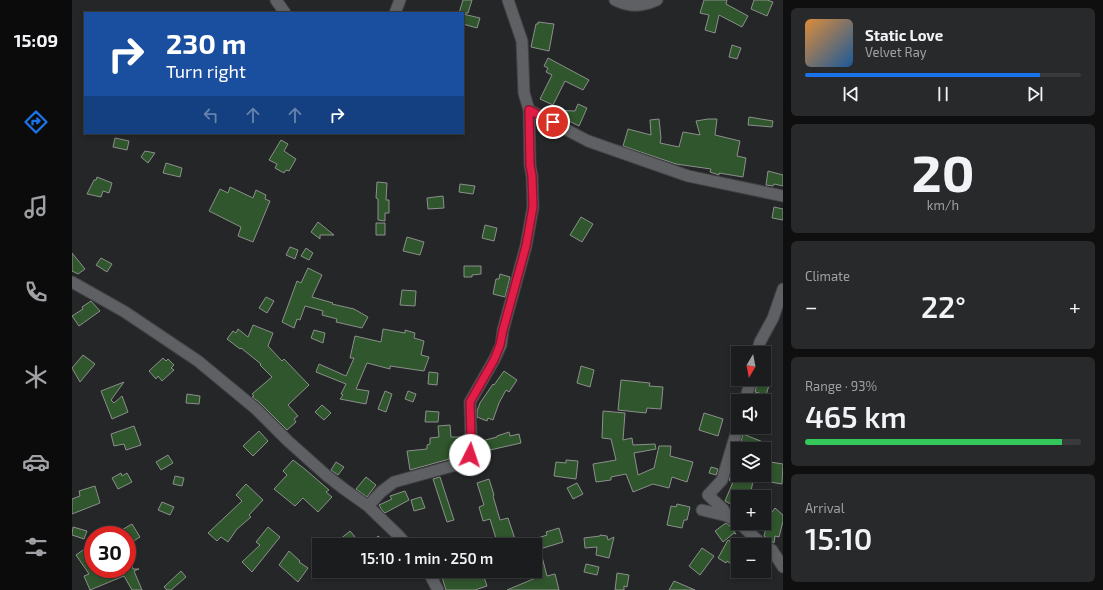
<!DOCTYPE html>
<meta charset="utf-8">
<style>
:root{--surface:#1b1c1e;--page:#28292b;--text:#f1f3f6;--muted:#a0a1a4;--line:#393a3c;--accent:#1a73e8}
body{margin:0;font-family:"Exo 2",sans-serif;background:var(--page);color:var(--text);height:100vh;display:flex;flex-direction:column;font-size:15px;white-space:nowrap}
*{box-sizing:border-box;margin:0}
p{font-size:13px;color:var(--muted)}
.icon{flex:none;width:22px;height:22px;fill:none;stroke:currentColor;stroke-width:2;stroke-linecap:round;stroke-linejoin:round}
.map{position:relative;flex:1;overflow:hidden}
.side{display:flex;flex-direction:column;gap:8px;padding:8px;background:#0f0f10;width:320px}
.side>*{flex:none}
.top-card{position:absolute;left:12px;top:12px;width:380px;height:122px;border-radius:0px;box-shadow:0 2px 6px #0003,0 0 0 1px var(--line);background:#1a4fa0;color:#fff;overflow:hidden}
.needle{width:26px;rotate:190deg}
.tools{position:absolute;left:659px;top:346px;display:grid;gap:8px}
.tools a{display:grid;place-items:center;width:40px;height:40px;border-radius:0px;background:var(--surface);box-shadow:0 2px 6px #0003,0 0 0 1px var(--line);font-size:20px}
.speed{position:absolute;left:12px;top:526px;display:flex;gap:8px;font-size:20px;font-weight:700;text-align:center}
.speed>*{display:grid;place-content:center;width:52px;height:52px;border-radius:50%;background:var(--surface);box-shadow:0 2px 6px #0003,0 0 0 1px var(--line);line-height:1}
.speed .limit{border:6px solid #d22;background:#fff;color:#111}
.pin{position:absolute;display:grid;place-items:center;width:34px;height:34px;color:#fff;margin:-17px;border:2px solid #fff;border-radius:50%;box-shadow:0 1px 4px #0007}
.me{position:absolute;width:44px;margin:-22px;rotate:4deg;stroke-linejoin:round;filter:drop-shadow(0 0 3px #0008)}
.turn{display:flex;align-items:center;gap:14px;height:84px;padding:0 16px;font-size:18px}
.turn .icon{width:52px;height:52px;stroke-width:2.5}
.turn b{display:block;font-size:28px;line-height:34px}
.lanes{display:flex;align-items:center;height:38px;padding:0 16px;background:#0003;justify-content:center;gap:20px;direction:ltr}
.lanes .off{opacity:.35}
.big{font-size:30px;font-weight:600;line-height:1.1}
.side .card{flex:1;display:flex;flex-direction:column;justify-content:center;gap:6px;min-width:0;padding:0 14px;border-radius:6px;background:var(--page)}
.side .dial{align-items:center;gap:0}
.dial b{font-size:52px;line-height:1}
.song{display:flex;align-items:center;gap:12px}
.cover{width:48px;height:48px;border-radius:6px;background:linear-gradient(135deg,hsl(30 70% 55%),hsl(210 70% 35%))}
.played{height:4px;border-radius:2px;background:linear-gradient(90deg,var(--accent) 85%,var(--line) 85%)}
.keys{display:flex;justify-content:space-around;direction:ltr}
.heat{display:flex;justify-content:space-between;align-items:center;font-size:22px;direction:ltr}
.charge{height:6px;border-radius:3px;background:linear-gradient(90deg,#34c759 93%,var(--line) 0)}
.trip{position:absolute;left:240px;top:538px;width:230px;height:40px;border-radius:0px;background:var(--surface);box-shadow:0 2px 6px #0003,0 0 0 1px var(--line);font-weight:600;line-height:40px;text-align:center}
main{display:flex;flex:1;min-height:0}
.dock{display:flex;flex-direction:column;width:72px;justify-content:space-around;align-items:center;background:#0b0b0c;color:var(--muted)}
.dock .icon{width:28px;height:28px}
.dock .active{color:var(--accent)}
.dock b{font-size:18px;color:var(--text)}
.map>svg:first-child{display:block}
.building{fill:#30562d;stroke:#8c8f8c}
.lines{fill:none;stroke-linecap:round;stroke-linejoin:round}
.street-casing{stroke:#424345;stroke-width:13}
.street{stroke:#5e6063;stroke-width:11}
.route-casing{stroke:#92132f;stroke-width:10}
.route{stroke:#e11d48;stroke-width:7}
</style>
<main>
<nav class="dock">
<b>15:09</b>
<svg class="icon active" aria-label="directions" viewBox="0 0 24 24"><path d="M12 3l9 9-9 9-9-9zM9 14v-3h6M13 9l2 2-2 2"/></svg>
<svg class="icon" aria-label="music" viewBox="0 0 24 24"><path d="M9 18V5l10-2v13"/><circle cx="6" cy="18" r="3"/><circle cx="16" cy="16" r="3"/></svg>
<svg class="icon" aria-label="phone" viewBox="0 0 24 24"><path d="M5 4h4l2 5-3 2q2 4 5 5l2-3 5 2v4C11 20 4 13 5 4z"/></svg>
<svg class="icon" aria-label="climate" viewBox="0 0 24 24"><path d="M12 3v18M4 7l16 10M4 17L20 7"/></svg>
<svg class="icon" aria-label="car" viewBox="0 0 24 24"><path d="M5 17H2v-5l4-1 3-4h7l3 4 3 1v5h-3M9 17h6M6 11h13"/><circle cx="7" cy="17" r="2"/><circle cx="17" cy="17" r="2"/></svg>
<svg class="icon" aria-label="filters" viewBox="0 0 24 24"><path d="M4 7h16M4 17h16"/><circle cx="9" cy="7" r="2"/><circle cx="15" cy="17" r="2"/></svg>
</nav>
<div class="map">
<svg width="711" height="590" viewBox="0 0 711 590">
<rect width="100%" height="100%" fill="#242628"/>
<path class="building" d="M391,0H400L396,13H387Z
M632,0H655L654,4L676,16L670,27L647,15L643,33L633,30L637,15L628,13Z
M682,0H695L701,2L695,16L679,9Z
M391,14L408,18L405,28L391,24Z
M466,22L482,24L477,51L459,47L464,24H466Z
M660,45L669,48L665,59L657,57Z
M476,58L517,80L511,90L493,81L481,105L468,99L480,75L474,72L476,68L472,66Z
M506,104L515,108L507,126L475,110L503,111Z
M677,117L701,121L700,127L676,125Z
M587,119L589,138L588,143L607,147L611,132L628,135L624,121L636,119H645L643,135L668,141L665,156L674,158L671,177L647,173V175L638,172L639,169L604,164L551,146L556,129L579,135L578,120Z
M43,138L57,141L55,150L41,147Z
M209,140L216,144L212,151L224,159L217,171L214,170L212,173L203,168L205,164L197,160Z
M73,151L83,153L76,163L69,157Z
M94,163L110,168L108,177L91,173Z
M696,171L711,175V186L702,184L701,186L694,185Z
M25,177L40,183L37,193L31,191L29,197L15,194L22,180H24Z
M305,182L315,183L314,200H317V213H313V221L306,220V199L304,198Z
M388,184L403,186L401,194L387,192Z
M158,187L181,198L184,190L194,195L193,199L198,201L181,242L166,236L169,227L137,211L148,189L156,193Z
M371,196L372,208L356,209L355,198Z
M702,207L711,209V220L700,218Z
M509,217L521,224L510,242L498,235Z
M246,222L262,235H248V239L239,232Z
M304,223H313V235H304Z
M413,225L425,228L422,241L410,238Z
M335,237L352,242L348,255L331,251Z
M218,247L226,250L223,259L214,255Z
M234,248L241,253L237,260L229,256Z
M0,253L13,269L6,274L0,271Z
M29,258L40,264L35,272L24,265Z
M392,266H409V274L400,275V277H392Z
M236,268L250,275L240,297L261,303L260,304L282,309L296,317L290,328L264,322L265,319L250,315L251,311L233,306L228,320L225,319L222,328L210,322L225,281L229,283Z
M428,274L438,277L433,297L421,294L424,279H427Z
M330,290L344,291L343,306L328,305Z
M194,297L202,301L195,313L187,308Z
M19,301L28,311L7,326L0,316L11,309L10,307Z
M181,325L201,333L196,346L210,361L212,359L237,385L216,405L226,416L222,419L224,422L215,430L187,402L180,397L182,396L180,394L200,377L188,365L189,364L169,348L168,349L155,339L161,331L164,333L166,329L176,337Z
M311,329L333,333V330L343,333L342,338L352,341L349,355L357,357L352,371L318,366V369L295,363L284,389L297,391L294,404L268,399L271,395L269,394L274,384L244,372L247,364L274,376L282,358H278L283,336L309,342Z
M242,330L253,333L251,343L239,338Z
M11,355L23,364L8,382L0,368Z
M91,358L94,361L96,359L102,365L99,368L102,370L90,381L86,376L84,379L77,371Z
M509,366L522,370L518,387L505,383Z
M432,371L445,380L437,392L434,390L427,403L421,420L416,418L415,421L405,417V411L408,403L421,384L422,385Z
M357,372L366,373L365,385L356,384Z
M686,379H699L694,395L683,392Z
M549,380L578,383L577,386L591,387L589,409L575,408L574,413L546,410Z
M52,382L39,400L42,403L50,396L56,412L40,419L29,391Z
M313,391L320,394L314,412L306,409Z
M336,391L344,394L341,402L333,399Z
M115,394L128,396L127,404L114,403Z
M250,405L259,413L252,420L243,412Z
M354,411L367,412L366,422H353Z
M531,411L553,413L551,440L560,438L561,445L583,444L584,449L562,453L566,475L582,468L587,446H599L598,456L621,462L615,482L600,477L597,488L581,484L561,492L554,474L539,477V480L524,482L521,464L544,460L539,439L530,438Z
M632,413L651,419L646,436L627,430Z
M378,425L379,437H390V453L381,458L338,470L335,451L355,449V445L358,444V438L367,437L366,426Z
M62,426L69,445L54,450L52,444L42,446L39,434Z
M187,431L196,441L181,456L171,446Z
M437,432L438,436L447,434L449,443L409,452L406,442L425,437V436Z
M671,434L691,442L688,449H667Z
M96,455L101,463L89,470L84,462Z
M221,460L234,470L257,490L254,492L260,497L246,512L231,498L223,506L202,489L215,475L211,471Z
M494,460L506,461L504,479L482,476L484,462L494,463Z
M692,461L711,464L710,484L692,481Z
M264,462L272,467L266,475L259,470Z
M639,467L646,469L644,475L637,473Z
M660,472L666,473V475H682L678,497H666V508L653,501L661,482L657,480Z
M49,473L50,476L55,473L60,482L46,489L40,478Z
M103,476L112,478L110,486L101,484Z
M294,477L304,485L295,497L284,489Z
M368,477L382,520L375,522L361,479Z
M417,479L422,495L421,496L428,520L436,518L445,545H426L418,519L411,521L407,507L412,505L405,483Z
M505,483L511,494L501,499L495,488Z
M174,484L191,500L177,515L179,517L165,529L156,542L149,537L145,541L136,533L170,501L164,495Z
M23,486L28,503L0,514V499L8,496L7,491Z
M333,491L337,500L313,513L310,510L307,505L320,499L318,496Z
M349,497L353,508L342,511L339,500Z
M90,502L102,507L98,515L86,510Z
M605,504L618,507L615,520H612L610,528L595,525L599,506L604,507Z
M703,508L711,515V521L707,537L703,536L702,543L692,536L697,516Z
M654,523L658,526L664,534L662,533L651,542L643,531Z
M60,524L68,537L55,545V535H41Z
M1,527L15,531L12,539L0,535Z
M196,527L208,537L180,572L170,562L188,545L184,542Z
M487,528L491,542L468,549L475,576L483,574L487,590H435L466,577L463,567V539L475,535L474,532Z
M278,531L284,538L275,545H261Z
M528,535L535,536L536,540L542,537L537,558L524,555L525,547L513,548L512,538L528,536Z
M306,536L317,545H298Z
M656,540L666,545V569L655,561L654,563L646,558Z
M21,543V569H24L27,574L39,569H55V554L61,569H67L62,571L70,590H60L52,576L18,590L12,576L17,574L4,555Z
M630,548L642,556L628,575L617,566Z
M217,551L228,561L227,562L236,568L226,582L207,565Z
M514,564L527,567L525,575L512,572Z
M109,571L114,577L99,590H95L92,587Z
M368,571H410L415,586L403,590H374Z
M545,573L557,575L555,587L552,586V590H543Z
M602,581L623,590H597Z"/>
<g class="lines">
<defs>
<path id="street" d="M204,0L213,13
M543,0C558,7 569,7 585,0
M323,13L328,0
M457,110L516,141L616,176L711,196
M0,282L53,312L126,361L184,409L216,441L254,475L272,489L296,506L326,535L335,545
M685,353L688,342L701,318L711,289
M673,401L679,379
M296,506L309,492L322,482L384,465L392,461L398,455L399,437L398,402L422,360L429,345L431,330L454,246L461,207L460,176L458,165L457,110L452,93L450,41L436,0
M630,510L655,516
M666,522L655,516L651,509L636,495L650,480L666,427
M667,523L691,545
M692,546L700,550L711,567
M356,571L366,590"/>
</defs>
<use href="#street" class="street-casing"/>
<use href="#street" class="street"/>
</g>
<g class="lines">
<defs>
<path id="route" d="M398,455L399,437L398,402L422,360L428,345L431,330L454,246L461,207L460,176L458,165L457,110L481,122"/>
</defs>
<use href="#route" class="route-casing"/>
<use href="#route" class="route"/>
</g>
</svg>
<div class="tools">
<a><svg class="needle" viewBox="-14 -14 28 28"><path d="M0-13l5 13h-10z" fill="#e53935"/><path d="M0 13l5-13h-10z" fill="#a0a1a4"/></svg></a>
<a><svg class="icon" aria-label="sound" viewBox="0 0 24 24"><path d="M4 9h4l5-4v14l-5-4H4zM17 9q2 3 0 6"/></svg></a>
<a><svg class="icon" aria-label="layers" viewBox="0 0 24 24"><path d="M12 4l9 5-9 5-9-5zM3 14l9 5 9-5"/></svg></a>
<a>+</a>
<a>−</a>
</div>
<div class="speed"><div class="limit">30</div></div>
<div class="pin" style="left:481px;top:122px;background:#d93025"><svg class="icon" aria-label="arrive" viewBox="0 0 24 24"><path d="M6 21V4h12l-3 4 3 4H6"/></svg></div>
<svg class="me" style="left:398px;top:455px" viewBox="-20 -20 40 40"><circle r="19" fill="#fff"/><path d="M0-13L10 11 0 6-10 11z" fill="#e11d48"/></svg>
<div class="trip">15:10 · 1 min · 250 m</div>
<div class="top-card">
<div class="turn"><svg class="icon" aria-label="right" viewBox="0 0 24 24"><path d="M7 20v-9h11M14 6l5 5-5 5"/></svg><div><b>230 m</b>Turn right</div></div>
<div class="lanes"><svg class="icon off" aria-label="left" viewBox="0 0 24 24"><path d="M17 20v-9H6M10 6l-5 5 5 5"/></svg><svg class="icon off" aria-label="ahead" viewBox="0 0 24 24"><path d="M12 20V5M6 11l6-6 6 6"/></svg><svg class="icon off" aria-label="ahead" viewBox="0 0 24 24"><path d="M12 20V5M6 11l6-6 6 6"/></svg><svg class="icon" aria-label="right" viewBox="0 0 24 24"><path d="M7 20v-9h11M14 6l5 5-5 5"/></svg></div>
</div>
</div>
<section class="side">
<div class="card">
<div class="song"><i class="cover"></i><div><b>Static Love</b><p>Velvet Ray</p></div></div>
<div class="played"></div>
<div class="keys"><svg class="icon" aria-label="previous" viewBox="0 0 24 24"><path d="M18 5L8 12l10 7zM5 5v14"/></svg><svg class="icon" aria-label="pause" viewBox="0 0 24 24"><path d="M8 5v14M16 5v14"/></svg><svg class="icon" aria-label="next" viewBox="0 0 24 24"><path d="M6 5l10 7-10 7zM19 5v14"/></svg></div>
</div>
<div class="card dial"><b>20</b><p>km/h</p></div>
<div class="card"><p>Climate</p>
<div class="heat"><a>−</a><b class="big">22°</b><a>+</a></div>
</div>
<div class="card"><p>Range · 93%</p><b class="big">465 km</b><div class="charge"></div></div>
<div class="card"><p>Arrival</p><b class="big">15:10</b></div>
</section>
</main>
